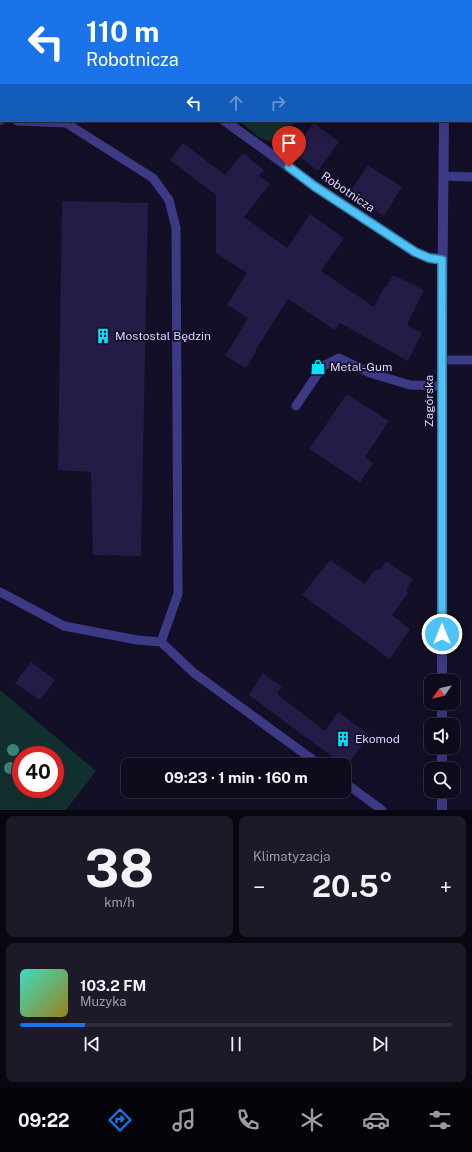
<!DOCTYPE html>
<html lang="pl">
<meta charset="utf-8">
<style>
:root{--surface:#0e0b1c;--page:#1c1929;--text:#f1f3f6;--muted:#9b9ba3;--line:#2e2b3b;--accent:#1a73e8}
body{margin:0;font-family:"Public Sans",sans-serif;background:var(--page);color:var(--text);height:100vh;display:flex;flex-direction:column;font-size:15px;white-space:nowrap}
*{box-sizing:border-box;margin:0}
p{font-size:13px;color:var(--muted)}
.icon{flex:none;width:22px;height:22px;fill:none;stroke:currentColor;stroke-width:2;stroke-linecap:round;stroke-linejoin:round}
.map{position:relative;height:810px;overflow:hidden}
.side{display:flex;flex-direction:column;gap:6px;padding:6px;background:#08060f;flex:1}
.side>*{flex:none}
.guide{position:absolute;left:0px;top:0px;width:472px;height:122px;box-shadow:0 4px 16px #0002,0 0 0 1px var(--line);background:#1a73e8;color:#fff;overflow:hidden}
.needle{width:26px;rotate:236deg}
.buttons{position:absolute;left:424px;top:674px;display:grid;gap:8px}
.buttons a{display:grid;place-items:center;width:36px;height:36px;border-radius:8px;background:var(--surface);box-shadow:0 4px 16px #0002,0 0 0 1px var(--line);font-size:20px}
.speed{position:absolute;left:12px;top:746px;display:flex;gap:8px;font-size:20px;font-weight:700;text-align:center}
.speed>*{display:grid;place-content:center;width:52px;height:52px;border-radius:50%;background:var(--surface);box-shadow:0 4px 16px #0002,0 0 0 1px var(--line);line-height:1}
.speed .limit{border:6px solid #d22;background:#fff;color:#111}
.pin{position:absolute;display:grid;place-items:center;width:34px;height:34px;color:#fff;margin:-41px -17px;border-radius:50% 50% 50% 0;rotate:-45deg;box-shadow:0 0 4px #0007}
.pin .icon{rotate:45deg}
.me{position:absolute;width:44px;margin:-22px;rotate:0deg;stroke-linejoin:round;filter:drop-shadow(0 0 3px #0008)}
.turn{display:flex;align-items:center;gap:14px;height:84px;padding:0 20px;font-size:18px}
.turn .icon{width:52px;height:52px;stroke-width:2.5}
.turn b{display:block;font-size:28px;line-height:34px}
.lanes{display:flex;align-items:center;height:38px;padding:0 20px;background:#0003;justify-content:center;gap:20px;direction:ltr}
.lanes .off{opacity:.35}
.big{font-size:30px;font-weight:700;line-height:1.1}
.side .card{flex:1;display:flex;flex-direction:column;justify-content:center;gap:6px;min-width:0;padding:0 14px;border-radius:8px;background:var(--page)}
.side .dial{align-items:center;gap:0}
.dial b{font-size:52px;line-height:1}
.song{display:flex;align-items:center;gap:12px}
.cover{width:48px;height:48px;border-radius:6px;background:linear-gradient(135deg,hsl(170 70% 55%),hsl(50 70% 35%))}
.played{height:4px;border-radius:2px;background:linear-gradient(90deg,var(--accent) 15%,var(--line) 15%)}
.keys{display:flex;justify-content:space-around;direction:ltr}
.heat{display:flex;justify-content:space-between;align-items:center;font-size:22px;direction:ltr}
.side .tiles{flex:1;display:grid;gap:6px;grid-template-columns:1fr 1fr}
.card:last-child{grid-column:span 2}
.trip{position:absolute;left:121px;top:758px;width:230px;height:40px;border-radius:8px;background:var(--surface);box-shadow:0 4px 16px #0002,0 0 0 1px var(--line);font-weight:700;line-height:40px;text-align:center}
.menu{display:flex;height:64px;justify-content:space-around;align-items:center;background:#06040b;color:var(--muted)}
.menu .icon{width:28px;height:28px}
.menu .active{color:var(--accent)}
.menu b{font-size:18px;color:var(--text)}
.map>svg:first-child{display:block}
</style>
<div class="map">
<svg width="472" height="810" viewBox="0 0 472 810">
<rect width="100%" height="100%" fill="#130f26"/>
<!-- green -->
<path fill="#12302f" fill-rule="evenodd" d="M92 0H343L344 1H93Z
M239 121H295L280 144 260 138Z
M0 690 96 771 66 810H0ZM21 755H55V789H21Z"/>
<!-- building -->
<path fill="#241b47" d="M314 123 339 142 318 171 292 151Z
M183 143 225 175 243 153 264 170 259 176 270 184 244 217 287 248 310 214 344 238 321 271 374 307 384 287H386L393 275 424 290 407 325 422 333 408 361 340 323 335 330 288 299 255 351 256 352 246 368 225 356 248 318 227 305 247 273 216 253V195L170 160Z
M368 165 402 187 384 216 349 193Z
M62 201 148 203 141 556 93 555 91 472 58 470Z
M347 394 389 421 365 457 373 463 360 483 309 449Z
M330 560 365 584 373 571 381 569 386 561 413 579 406 590 408 593 392 615 410 629 390 659 302 595Z
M31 662 55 680 40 700 15 683Z
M263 673 282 687 277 694 325 731 338 712 370 735 346 767 249 695Z"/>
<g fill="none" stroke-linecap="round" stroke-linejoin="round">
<!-- service -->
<path stroke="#3d3a85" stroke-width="9" d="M0 120H1
M17 121 66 123 153 178 169 200 176 228 178 594 161 642
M443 176 472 177
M442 360H472
M296 406 323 366 339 358 370 373 410 385 442 386
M0 592 64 626 137 640 161 642 194 673 320 765
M344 782 382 810"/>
<!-- minor -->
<path stroke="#3d3a85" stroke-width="10" d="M82 0 83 1
M225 121 315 186 415 252 429 258 442 259"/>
<!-- tertiary -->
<path stroke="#3d3a85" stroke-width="10" d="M446 1V0
M442 681V321L444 121
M442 703V725
M442 747V769
M442 791V810"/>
</g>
<!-- trees -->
<g fill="#3d827b">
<circle cx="13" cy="750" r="6"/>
<circle cx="10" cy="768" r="6"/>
</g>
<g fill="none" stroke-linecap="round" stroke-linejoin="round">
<!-- route casing -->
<g stroke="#337fa1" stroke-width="10">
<path id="route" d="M289 167 314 186 415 252 429 258 442 260V634"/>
</g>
<!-- route -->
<use href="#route" stroke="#4fc3f7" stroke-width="7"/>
</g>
<!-- icons -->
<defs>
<g id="building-bare" transform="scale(1.2)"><path d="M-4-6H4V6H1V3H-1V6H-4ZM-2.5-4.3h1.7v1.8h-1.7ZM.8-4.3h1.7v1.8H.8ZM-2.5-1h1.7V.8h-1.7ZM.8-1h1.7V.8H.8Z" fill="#00e5ff" stroke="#130f26" stroke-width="2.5" paint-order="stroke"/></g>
<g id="shop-bare" transform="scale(1.2)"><path d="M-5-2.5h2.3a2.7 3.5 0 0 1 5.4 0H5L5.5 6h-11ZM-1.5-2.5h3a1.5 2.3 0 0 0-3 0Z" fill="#00e5ff" stroke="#130f26" stroke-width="2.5" paint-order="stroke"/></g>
</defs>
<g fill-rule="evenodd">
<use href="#building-bare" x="103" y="336"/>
<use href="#shop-bare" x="318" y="367"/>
<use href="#building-bare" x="343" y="739"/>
</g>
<g text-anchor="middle" stroke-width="3.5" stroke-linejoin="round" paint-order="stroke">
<!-- street labels -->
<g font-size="12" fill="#d9d4ff" stroke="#130f26">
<text transform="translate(348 192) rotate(34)" y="4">Robotnicza</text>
<text transform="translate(429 401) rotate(-90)" y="4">Zagórska</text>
</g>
<!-- poi labels -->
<g font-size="12" fill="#d9d4ff" stroke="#130f26" text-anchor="start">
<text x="115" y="340">Mostostal Będzin</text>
<text x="330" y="371">Metal-Gum</text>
<text x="355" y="743">Ekomod</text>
</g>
</g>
</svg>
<div class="buttons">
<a><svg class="needle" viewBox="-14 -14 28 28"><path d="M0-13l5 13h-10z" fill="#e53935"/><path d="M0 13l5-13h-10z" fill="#9b9ba3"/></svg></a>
<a><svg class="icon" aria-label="sound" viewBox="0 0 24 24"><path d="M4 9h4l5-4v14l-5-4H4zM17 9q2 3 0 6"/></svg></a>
<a><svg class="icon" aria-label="search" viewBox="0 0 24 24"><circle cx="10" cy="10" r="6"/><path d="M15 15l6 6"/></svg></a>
</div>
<div class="speed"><div class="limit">40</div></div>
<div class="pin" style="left:289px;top:167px;background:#d93025"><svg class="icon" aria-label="arrive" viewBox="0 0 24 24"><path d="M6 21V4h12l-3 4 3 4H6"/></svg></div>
<svg class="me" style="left:442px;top:634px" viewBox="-20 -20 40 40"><circle r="17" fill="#4fc3f7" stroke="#fff" stroke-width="3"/><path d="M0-11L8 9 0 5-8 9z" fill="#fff"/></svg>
<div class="trip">09:23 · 1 min · 160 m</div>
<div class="guide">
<div class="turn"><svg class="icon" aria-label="left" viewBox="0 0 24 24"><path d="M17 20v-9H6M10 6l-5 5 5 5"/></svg><div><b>110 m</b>Robotnicza</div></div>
<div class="lanes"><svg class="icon" aria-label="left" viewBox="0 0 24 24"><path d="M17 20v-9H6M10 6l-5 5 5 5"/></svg><svg class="icon off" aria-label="ahead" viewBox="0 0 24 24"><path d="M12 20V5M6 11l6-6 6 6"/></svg><svg class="icon off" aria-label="right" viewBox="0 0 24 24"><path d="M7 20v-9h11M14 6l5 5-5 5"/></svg></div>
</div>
</div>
<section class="side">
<div class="tiles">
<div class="card dial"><b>38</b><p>km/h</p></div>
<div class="card"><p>Klimatyzacja</p>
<div class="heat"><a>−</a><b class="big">20.5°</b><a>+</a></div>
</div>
<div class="card">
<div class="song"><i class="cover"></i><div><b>103.2 FM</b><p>Muzyka</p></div></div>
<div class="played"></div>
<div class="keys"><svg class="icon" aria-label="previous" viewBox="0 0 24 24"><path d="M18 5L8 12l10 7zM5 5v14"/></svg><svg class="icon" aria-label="pause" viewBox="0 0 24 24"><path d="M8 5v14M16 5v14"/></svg><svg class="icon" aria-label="next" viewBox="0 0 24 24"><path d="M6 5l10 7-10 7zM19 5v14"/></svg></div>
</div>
</div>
</section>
<nav class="menu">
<b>09:22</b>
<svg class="icon active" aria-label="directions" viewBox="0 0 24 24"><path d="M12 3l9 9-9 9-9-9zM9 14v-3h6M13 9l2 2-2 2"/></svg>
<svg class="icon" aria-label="music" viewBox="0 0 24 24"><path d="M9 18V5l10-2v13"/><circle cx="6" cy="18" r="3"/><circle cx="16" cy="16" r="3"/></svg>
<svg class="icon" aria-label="phone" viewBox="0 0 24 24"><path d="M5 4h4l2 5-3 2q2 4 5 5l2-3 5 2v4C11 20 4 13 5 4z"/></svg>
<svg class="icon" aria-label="climate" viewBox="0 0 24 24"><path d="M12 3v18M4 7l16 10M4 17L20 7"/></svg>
<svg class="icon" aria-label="car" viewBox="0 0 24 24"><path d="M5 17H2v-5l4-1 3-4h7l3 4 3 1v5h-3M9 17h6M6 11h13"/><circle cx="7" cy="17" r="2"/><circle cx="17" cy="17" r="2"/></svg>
<svg class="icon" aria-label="filters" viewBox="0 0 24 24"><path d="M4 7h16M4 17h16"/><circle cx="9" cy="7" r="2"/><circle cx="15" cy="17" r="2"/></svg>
</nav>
